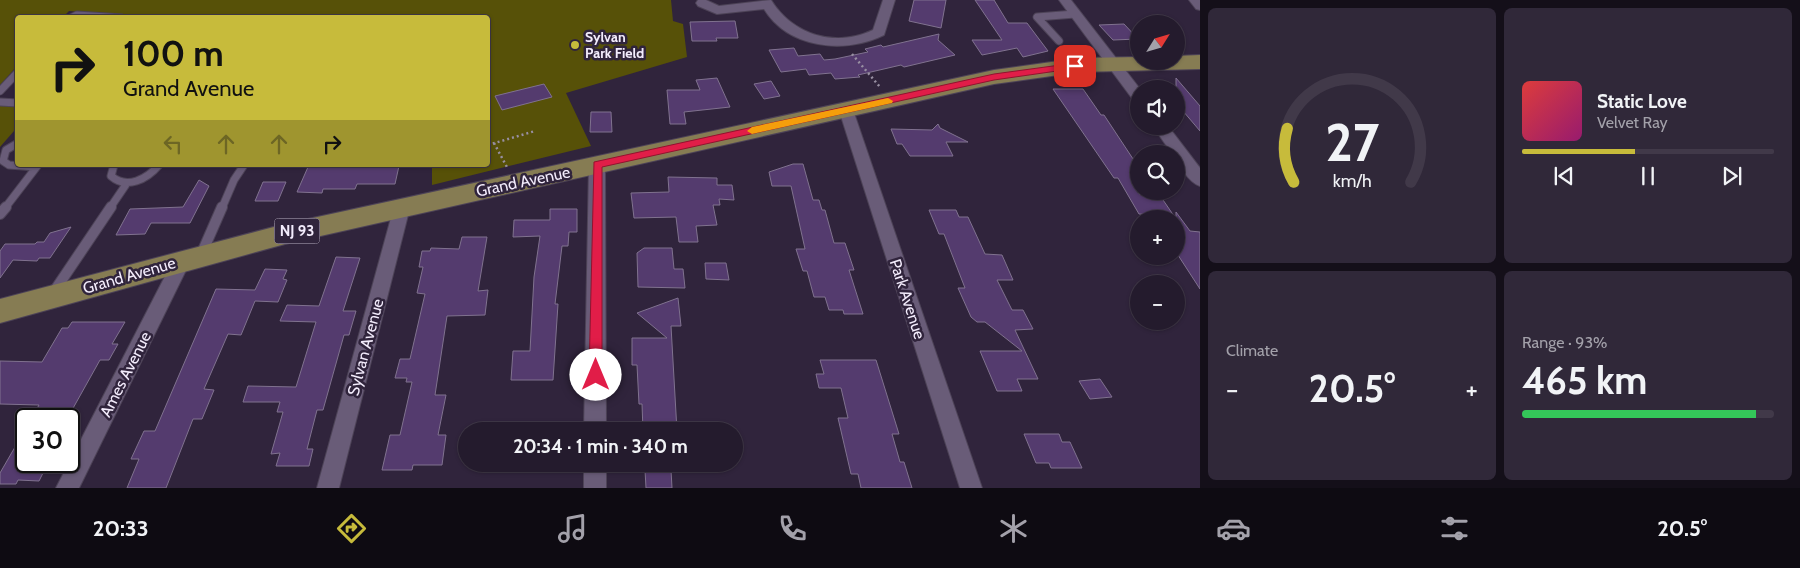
<!DOCTYPE html>
<meta charset="utf-8">
<style>
:root{--surface:#241b2d;--page:#302839;--text:#f1f3f6;--muted:#a3a1aa;--line:#413949;--accent:#c7bb3b}
body{margin:0;font-family:Cabin,sans-serif;background:var(--page);color:var(--text);height:100vh;display:flex;flex-direction:column;font-size:19px;white-space:nowrap}
*{box-sizing:border-box;margin:0}
p{font-size:16px;color:var(--muted)}
.icon{flex:none;width:28px;height:28px;fill:none;stroke:currentColor;stroke-width:2;stroke-linecap:round;stroke-linejoin:round}
.map{position:relative;flex:1;overflow:hidden}
.details{display:flex;flex-direction:column;gap:8px;padding:8px;background:#140f19;width:600px}
.details>*{flex:none}
.top-card{position:absolute;left:15px;top:15px;width:475px;height:152px;border-radius:5px;box-shadow:0 1px 4px #0004,0 0 0 1px var(--line);background:#c7bb3b;color:#111;overflow:hidden}
.needle{width:32px;rotate:53deg}
.buttons{position:absolute;left:1130px;top:15px;display:grid;gap:10px}
.buttons a{display:grid;place-items:center;width:55px;height:55px;border-radius:50%;background:var(--surface);box-shadow:0 1px 4px #0004,0 0 0 1px var(--line);font-size:25px}
.speed{position:absolute;left:15px;top:408px;display:flex;gap:10px;font-size:25px;font-weight:700;text-align:center}
.speed>*{display:grid;place-content:center;width:65px;height:65px;border-radius:50%;background:var(--surface);box-shadow:0 1px 4px #0004,0 0 0 1px var(--line);line-height:1}
.speed .limit{border:2px solid #111;border-radius:8px;background:#fff;color:#111}
.pin{position:absolute;display:grid;place-items:center;width:42px;height:42px;color:#fff;margin:-21px;border-radius:10px;box-shadow:0 2px 8px #0006}
.me{position:absolute;width:55px;margin:-28px;rotate:0deg;stroke-linejoin:round;filter:drop-shadow(0 0 4px #0008)}
.turn{display:flex;align-items:center;gap:18px;height:105px;padding:0 25px;font-size:22px}
.turn .icon{width:65px;height:65px;stroke-width:2.5}
.turn b{display:block;font-size:35px;line-height:42px}
.lanes{display:flex;align-items:center;height:48px;padding:0 25px;background:#0003;justify-content:center;gap:25px;direction:ltr}
.lanes .off{opacity:.35}
.big{font-size:38px;font-weight:700;line-height:1.1}
.details .card{flex:1;display:flex;flex-direction:column;justify-content:center;gap:8px;min-width:0;padding:0 18px;border-radius:8px;background:var(--page)}
.details .dial{align-items:center;gap:0}
.dial svg{height:130px;overflow:visible;fill:none;stroke:var(--line);stroke-width:7;stroke-linecap:round;text-anchor:middle}
.dial text{fill:var(--text);stroke:none}
.song{display:flex;align-items:center;gap:15px}
.cover{width:60px;height:60px;border-radius:8px;background:linear-gradient(135deg,hsl(0 70% 55%),hsl(320 70% 35%))}
.played{height:5px;border-radius:2px;background:linear-gradient(90deg,var(--accent) 45%,var(--line) 45%)}
.keys{display:flex;justify-content:space-around;direction:ltr}
.heat{display:flex;justify-content:space-between;align-items:center;font-size:28px;direction:ltr}
.charge{height:8px;border-radius:4px;background:linear-gradient(90deg,#34c759 93%,var(--line) 0)}
.details .tiles{flex:1;display:grid;gap:8px;grid-template-columns:repeat(2,1fr)}
.trip{position:absolute;left:458px;top:422px;width:285px;height:50px;border-radius:25px;background:var(--surface);box-shadow:0 1px 4px #0004,0 0 0 1px var(--line);font-weight:700;line-height:50px;text-align:center}
.dock{display:flex;height:80px;justify-content:space-around;align-items:center;background:#0e0b12;color:var(--muted)}
.dock .icon{width:35px;height:35px}
.dock .current{color:var(--accent)}
.dock b{font-size:22px;color:var(--text)}
main{display:flex;flex:1;min-height:0}
.map>svg:first-child{display:block}
</style>
<main>
<div class="map">
<svg width="1200" height="488" viewBox="0 0 1200 488">
<rect width="100%" height="100%" fill="#30243c"/>
<!-- green -->
<path fill="#575108" d="M0 0H671L673 21 683 24 687 57 566 93 591 146 432 185V165H488V18H147L69 11 63 17 18 18 17 66 0 85Z
M0 106H17V131H14L0 147Z"/>
<!-- building -->
<path fill="#543b6e" stroke="#80728f" d="M914 0H946L941 28 909 21Z
M975 0H994L1008 23H1027L1048 51 1023 57 1017 48 982 55 972 40H1002Z
M735 21 738 38H716L717 41H692L690 22Z
M1124 24 1138 39 1113 40 1099 25Z
M939 34 938 40 955 55 904 67 901 65 858 75 860 77 835 79 831 73 809 75 806 69 781 72 769 50 794 48 798 56 820 54 824 60 835 59 868 52 865 49 881 45 883 47Z
M717 78 730 107 684 112 686 124H670L667 90H700L696 80Z
M1176 78 1200 106V131L1183 111H1176Z
M771 81 780 96 764 99 754 84Z
M544 84 552 97 502 110 495 96Z
M1053 89H1083L1101 115H1104L1139 168V194L1161 197 1174 216 1139 214 1118 178H1114Z
M591 112H611L612 132H590Z
M938 124 940 128 968 142H946L953 156H910L902 144H897L891 129 932 130Z
M793 164H803L813 200H819L822 210H825L834 243H845L854 270H849L863 314H844L843 310H829L825 297H814L807 271H803L796 249H805L791 186H772L769 172Z
M340 165H392L399 166 395 184H357L355 189H323L322 193 297 192 308 167H339Z
M668 177 717 178V185H732L734 200 719 199 720 205H713L717 225 696 226 698 242H679L676 217 634 218 631 193 669 192Z
M199 180 209 186 190 223H151L145 234 116 235 130 209 183 207Z
M263 182H286L278 201H255Z
M550 209H577V232H569L568 246H562L555 304H558L553 380H511L513 351H530L534 277 540 236 513 237 514 220H550Z
M929 210H956L959 217H968L985 254 1002 255 1013 280H997L1012 310H1023L1033 329 1015 330 1038 379H1017L1022 391H997L980 351H1022L985 322H977L971 317 958 288H965L944 234H939Z
M1176 212 1190 231 1200 232V289L1176 252Z
M71 227 50 258H39L37 261 13 260 0 278V251L5 244H35L37 242H44L50 233Z
M462 237H487L478 291 488 290 485 315 447 316 435 395H446L438 435H446L442 465H413L412 470H382L390 435H400L412 382H406L407 378H395L400 359H410L425 294 417 293 423 267H419L422 251H430L431 248 459 249Z
M644 248H672L674 269H683L685 288 638 287 637 253Z
M336 257 360 258 343 311H356L349 335H344L323 410H317L307 449H313L309 466H276L280 453 271 454 283 412H277L280 402H243L248 386 296 387 316 322 280 321 287 305 319 306Z
M705 263H726L729 280 706 279Z
M265 269 287 270 283 279 287 280 278 302 255 301 241 335 228 334 204 389 214 390 202 419H193L166 488H127L139 459H131L144 431H155L216 289 255 290Z
M678 298 681 326H671L677 431H643L642 404H639L637 365H632V338H667L637 313Z
M72 322H125L112 344H118L109 360H100L67 419H31L39 405 0 404V361L42 362 62 328H68Z
M820 360H876L899 434H892L900 462H904L912 488H861L858 474H851L838 418H848L841 388H819L816 374H824Z
M1100 379 1112 397 1090 399 1079 381Z
M26 428V461H49L39 481 18 480 16 484H0V473Z
M1024 434H1059L1062 442H1070L1082 468H1051L1049 463H1036Z
M645 470H671L672 488H646Z"/>
<g fill="none" stroke-linecap="round" stroke-linejoin="round">
<!-- lane-far1 casing -->
<g stroke="#4d4357" stroke-width="9">
<path id="lane-far1" d="M71 18 77 15 122 18
M1059 41 1037 17 1075 14
M0 91 18 72
M0 102 18 103
M18 143 6 150 3 161 9 165 36 167
M114 165 111 176C127 190 147 179 159 165
M5 208 38 165
M110 208 127 183
M222 208 234 180 244 165"/>
</g>
<!-- lane casing -->
<g stroke="#4d4357" stroke-width="12">
<path id="lane" d="M0 214 6 207
M201 255 222 207
M53 293 111 207"/>
</g>
<!-- street casing -->
<g stroke="#4d4357" stroke-width="2">
<path id="street" d="M698 0H706L719 6 771 0C793 35 835 48 873 30L883 0H895L884 35C844 55 788 48 764 9L717 14 698 6 696 3Z
M1059 0H1071L1140 89 1139 103 1134 101Z
M1189 0H1200V10L1196 9Z
M846 105 853 110 982 488H960L839 110Z
M1153 126H1168L1200 168V186C1190 183 1176 164 1176 154H1172Z
M597 159 603 161 605 165 606 431H584L589 165 591 161Z
M402 201 408 203 410 207 339 488H317L394 207 396 203Z
M182 253 188 255 191 260 79 488H56L176 255Z
M584 464H606V488H584Z"/>
</g>
<!-- primary casing -->
<g stroke="#4d4357" stroke-width="2">
<path id="primary" d="M1200 55V69L1080 72 994 84 285 244 0 323V299L285 224 994 70 1080 58 1139 57V61H1176V56Z"/>
</g>
<!-- path -->
<path stroke="#988fa2" stroke-width="2.5" stroke-dasharray="2 3" stroke-linecap="butt" d="M852 54 880 87
M494 143 508 169
M488 145 535 131"/>
<!-- lane-far1 -->
<use href="#lane-far1" stroke="#695c78" stroke-width="7"/>
<!-- lane -->
<use href="#lane" stroke="#695c78" stroke-width="10"/>
<!-- street -->
<use href="#street" fill="#695c78" fill-rule="evenodd"/>
<!-- primary -->
<use href="#primary" fill="#867c53" fill-rule="evenodd"/>
</g>
<!-- route -->
<path fill="#e11d48" stroke="#92132f" d="M1075 63 1079 66 1078 68 994 80 602 167V375L600 379H591L589 375 594 162 994 74Z"/>
<!-- slow -->
<path fill="#f59e0b" d="M888 98 893 101 892 103 752 134 747 131 752 127Z"/>
<!-- markers -->
<circle fill="#c7bb3b" stroke="#30243c" stroke-width="2" cx="575" cy="45" r="5"/>
<g text-anchor="middle" stroke-width="5" stroke-linejoin="round" paint-order="stroke">
<!-- far-poi labels -->
<g font-size="14" font-weight="bold" fill="#f3ecfc" stroke="#30243c" text-anchor="start">
<text x="585" y="42">Sylvan<tspan x="585" dy="16">Park Field</tspan></text>
</g>
<!-- shield labels -->
<rect fill="#30243c" stroke="#b8b0c2" stroke-width="1" x="274.5" y="218.5" width="45" height="25" rx="4"/>
<g font-size="15" font-weight="bold" fill="#f3ecfc">
<text x="297" y="236">NJ 93</text>
</g>
<!-- street labels -->
<g font-size="16" fill="#f3ecfc" stroke="#30243c">
<text transform="translate(523 181) rotate(-12)" y="6">Grand Avenue</text>
<text transform="translate(129 275) rotate(-16)" y="6">Grand Avenue</text>
<text transform="translate(908 299) rotate(72)" y="6">Park Avenue</text>
<text transform="translate(365 347) rotate(-75)" y="6">Sylvan Avenue</text>
<text transform="translate(125 374) rotate(-63)" y="6">Ames Avenue</text>
</g>
</g>
</svg>
<div class="buttons">
<a><svg class="needle" viewBox="-14 -14 28 28"><path d="M0-13l5 13h-10z" fill="#e53935"/><path d="M0 13l5-13h-10z" fill="#a3a1aa"/></svg></a>
<a><svg class="icon" aria-label="sound" viewBox="0 0 24 24"><path d="M4 9h4l5-4v14l-5-4H4zM17 9q2 3 0 6"/></svg></a>
<a><svg class="icon" aria-label="search" viewBox="0 0 24 24"><circle cx="10" cy="10" r="6"/><path d="M15 15l6 6"/></svg></a>
<a>+</a>
<a>−</a>
</div>
<div class="speed"><div class="limit">30</div></div>
<div class="pin" style="left:1075px;top:66px;background:#d93025"><svg class="icon" aria-label="arrive" viewBox="0 0 24 24"><path d="M6 21V4h12l-3 4 3 4H6"/></svg></div>
<svg class="me" style="left:596px;top:375px" viewBox="-20 -20 40 40"><circle r="19" fill="#fff"/><path d="M0-13L10 11 0 6-10 11z" fill="#e11d48"/></svg>
<div class="trip">20:34 · 1 min · 340 m</div>
<div class="top-card">
<div class="turn"><svg class="icon" aria-label="right" viewBox="0 0 24 24"><path d="M7 20v-9h11M14 6l5 5-5 5"/></svg><div><b>100 m</b>Grand Avenue</div></div>
<div class="lanes"><svg class="icon off" aria-label="left" viewBox="0 0 24 24"><path d="M17 20v-9H6M10 6l-5 5 5 5"/></svg><svg class="icon off" aria-label="ahead" viewBox="0 0 24 24"><path d="M12 20V5M6 11l6-6 6 6"/></svg><svg class="icon off" aria-label="ahead" viewBox="0 0 24 24"><path d="M12 20V5M6 11l6-6 6 6"/></svg><svg class="icon" aria-label="right" viewBox="0 0 24 24"><path d="M7 20v-9h11M14 6l5 5-5 5"/></svg></div>
</div>
</div>
<section class="details">
<div class="tiles">
<div class="card dial"><svg viewBox="0 0 100 80">
<path d="M14 69A42 42 0 1 1 86 69"/>
<path d="M14 69A42 42 0 0 1 10 36" stroke="#c7bb3b"/>
<text x="50" y="56" font-size="32" font-weight="700">27</text>
<text x="50" y="72" font-size="11">km/h</text>
</svg></div>
<div class="card">
<div class="song"><i class="cover"></i><div><b>Static Love</b><p>Velvet Ray</p></div></div>
<div class="played"></div>
<div class="keys"><svg class="icon" aria-label="previous" viewBox="0 0 24 24"><path d="M18 5L8 12l10 7zM5 5v14"/></svg><svg class="icon" aria-label="pause" viewBox="0 0 24 24"><path d="M8 5v14M16 5v14"/></svg><svg class="icon" aria-label="next" viewBox="0 0 24 24"><path d="M6 5l10 7-10 7zM19 5v14"/></svg></div>
</div>
<div class="card"><p>Climate</p>
<div class="heat"><a>−</a><b class="big">20.5°</b><a>+</a></div>
</div>
<div class="card"><p>Range · 93%</p><b class="big">465 km</b><div class="charge"></div></div>
</div>
</section>
</main>
<nav class="dock">
<b>20:33</b>
<svg class="icon current" aria-label="directions" viewBox="0 0 24 24"><path d="M12 3l9 9-9 9-9-9zM9 14v-3h6M13 9l2 2-2 2"/></svg>
<svg class="icon" aria-label="music" viewBox="0 0 24 24"><path d="M9 18V5l10-2v13"/><circle cx="6" cy="18" r="3"/><circle cx="16" cy="16" r="3"/></svg>
<svg class="icon" aria-label="phone" viewBox="0 0 24 24"><path d="M5 4h4l2 5-3 2q2 4 5 5l2-3 5 2v4C11 20 4 13 5 4z"/></svg>
<svg class="icon" aria-label="climate" viewBox="0 0 24 24"><path d="M12 3v18M4 7l16 10M4 17L20 7"/></svg>
<svg class="icon" aria-label="car" viewBox="0 0 24 24"><path d="M5 17H2v-5l4-1 3-4h7l3 4 3 1v5h-3M9 17h6M6 11h13"/><circle cx="7" cy="17" r="2"/><circle cx="17" cy="17" r="2"/></svg>
<svg class="icon" aria-label="filters" viewBox="0 0 24 24"><path d="M4 7h16M4 17h16"/><circle cx="9" cy="7" r="2"/><circle cx="15" cy="17" r="2"/></svg>
<b>20.5°</b>
</nav>
